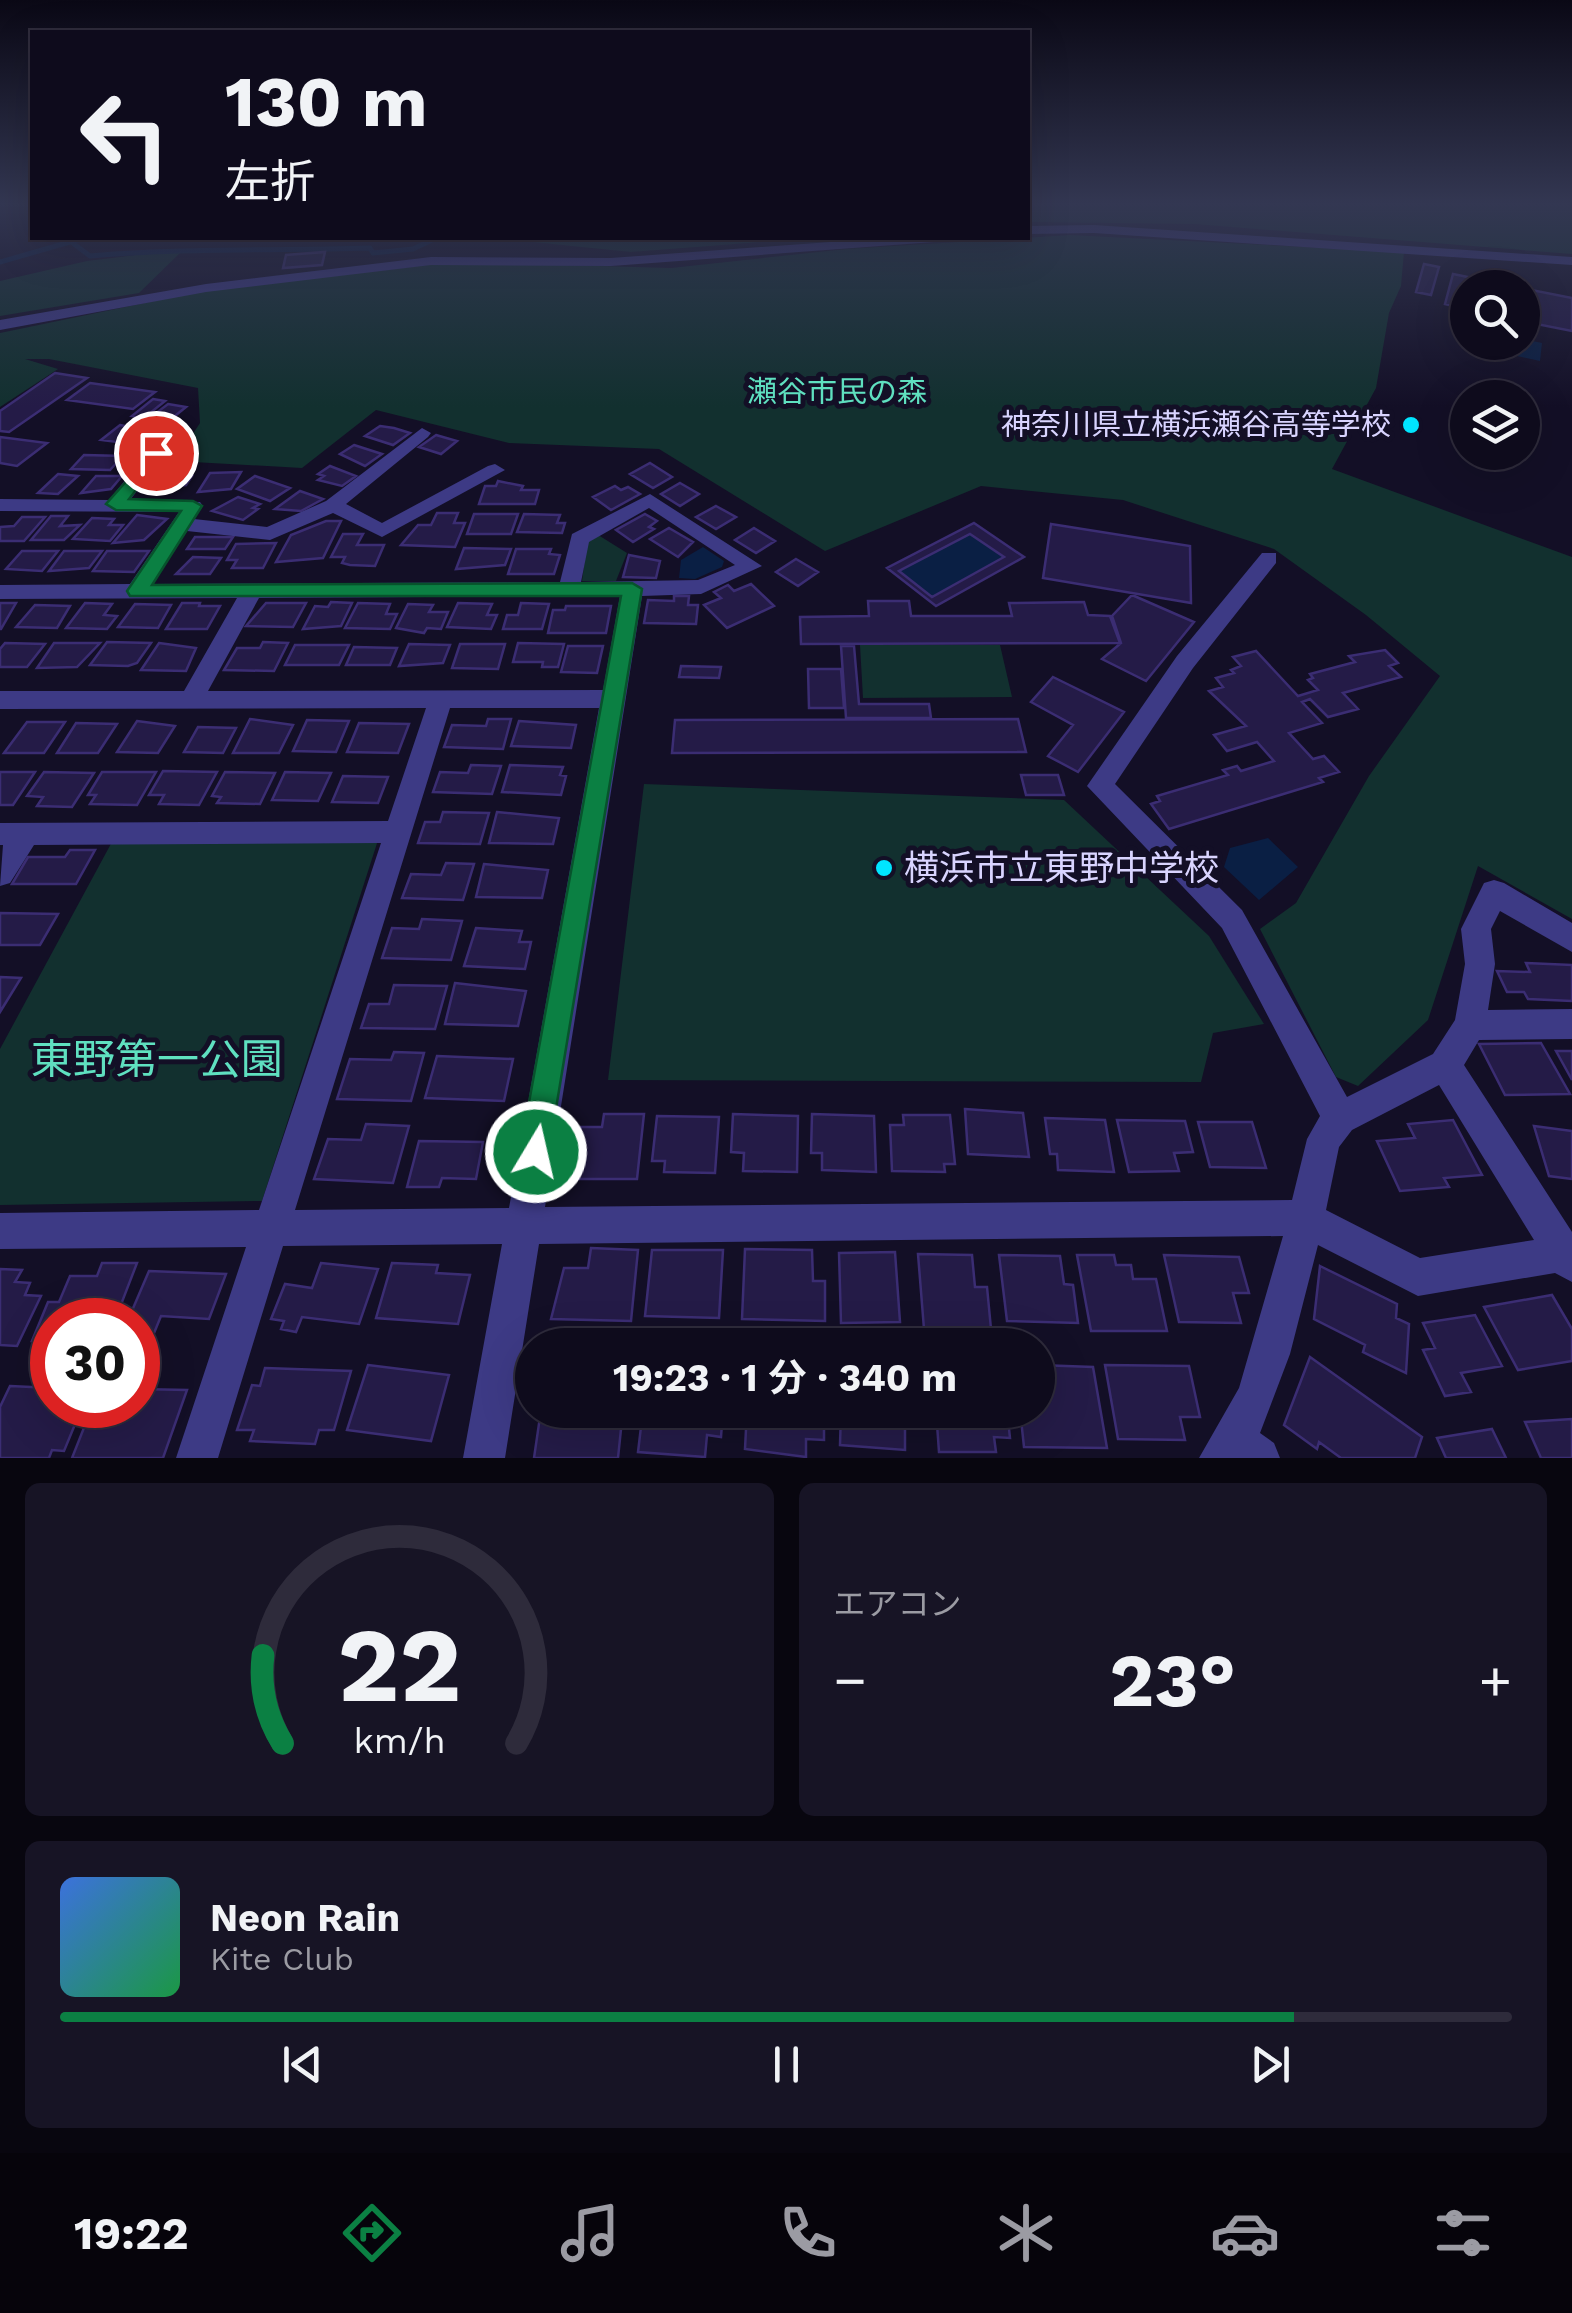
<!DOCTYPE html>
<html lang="ja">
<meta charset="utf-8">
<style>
:root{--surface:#0e0b1c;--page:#171425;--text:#f1f3f6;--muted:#9b9ba3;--line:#2e2b3b;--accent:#0b8043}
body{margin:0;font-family:"Work Sans","Noto Sans JP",sans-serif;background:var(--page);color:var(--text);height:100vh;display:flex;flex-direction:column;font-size:38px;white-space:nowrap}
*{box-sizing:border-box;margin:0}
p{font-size:32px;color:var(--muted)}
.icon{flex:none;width:55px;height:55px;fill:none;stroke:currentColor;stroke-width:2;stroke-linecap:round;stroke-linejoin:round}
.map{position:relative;height:1458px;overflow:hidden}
.panel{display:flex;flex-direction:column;gap:25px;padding:25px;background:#08060f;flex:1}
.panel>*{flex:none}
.banner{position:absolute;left:30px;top:30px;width:1000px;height:210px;border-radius:0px;box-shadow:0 10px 40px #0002,0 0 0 2px var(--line);background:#0e0b1c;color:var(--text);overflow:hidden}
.controls{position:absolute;left:1450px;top:270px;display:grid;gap:20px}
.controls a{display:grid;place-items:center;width:90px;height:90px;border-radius:50%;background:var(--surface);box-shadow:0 10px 40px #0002,0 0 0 2px var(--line);font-size:50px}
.speed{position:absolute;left:30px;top:1298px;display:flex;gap:20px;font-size:50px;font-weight:700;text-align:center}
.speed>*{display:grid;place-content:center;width:130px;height:130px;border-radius:50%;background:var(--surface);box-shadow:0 10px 40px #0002,0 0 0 2px var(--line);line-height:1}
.speed .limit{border:15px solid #d22;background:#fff;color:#111}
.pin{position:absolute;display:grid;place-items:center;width:85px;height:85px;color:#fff;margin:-42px;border:5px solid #fff;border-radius:50%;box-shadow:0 2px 10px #0007}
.me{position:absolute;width:110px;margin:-55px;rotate:9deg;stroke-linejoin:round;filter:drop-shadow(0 0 8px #0008)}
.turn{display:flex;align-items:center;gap:35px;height:210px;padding:0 30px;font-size:45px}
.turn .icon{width:130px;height:130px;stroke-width:2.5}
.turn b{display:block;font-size:70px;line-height:85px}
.big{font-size:75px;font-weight:700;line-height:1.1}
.panel .tile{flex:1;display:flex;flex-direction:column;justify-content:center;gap:15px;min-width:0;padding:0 35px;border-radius:15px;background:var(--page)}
.panel .dial{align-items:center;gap:0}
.dial svg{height:260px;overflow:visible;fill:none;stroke:var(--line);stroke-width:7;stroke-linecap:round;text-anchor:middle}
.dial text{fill:var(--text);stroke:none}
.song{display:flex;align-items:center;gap:30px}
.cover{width:120px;height:120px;border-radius:15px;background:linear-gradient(135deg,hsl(220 70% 55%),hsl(140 70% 35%))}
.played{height:10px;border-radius:5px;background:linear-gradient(90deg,var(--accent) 85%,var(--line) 85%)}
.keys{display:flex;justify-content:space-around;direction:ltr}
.heat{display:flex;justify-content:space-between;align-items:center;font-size:55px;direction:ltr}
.panel .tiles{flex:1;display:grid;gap:25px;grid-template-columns:1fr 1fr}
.tile:last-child{grid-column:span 2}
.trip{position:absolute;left:515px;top:1328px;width:540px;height:100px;border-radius:50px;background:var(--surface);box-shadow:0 10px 40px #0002,0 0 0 2px var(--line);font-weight:700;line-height:100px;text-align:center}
.dock{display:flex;height:160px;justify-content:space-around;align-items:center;background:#06040b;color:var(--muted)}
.dock .icon{width:70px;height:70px}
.dock .on{color:var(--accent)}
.dock b{font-size:45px;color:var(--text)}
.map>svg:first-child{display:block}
</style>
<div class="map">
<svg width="1572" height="1458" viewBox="0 0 1572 1458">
<rect width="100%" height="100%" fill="#130f26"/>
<!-- green -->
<path fill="#12302f" d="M1028 203H1572V254L1195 224 1028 222Z
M1070 235 1404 252 1401 286 1389 313 1376 388 1332 469 1572 557V919L1478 866 1428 1020 1358 1086 1336 1077 1260 929 1296 903 1369 776 1440 676 1366 615 1274 549 1123 500 981 486 825 551 659 449 509 443 376 410 302 468 175 461 200 423 198 388 49 359H25L58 369 0 407V333L198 292 452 262 671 268 846 249Z
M494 238H811L631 252Z
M169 251 180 253 139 293 0 316V281L87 261Z
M595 533 627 553 616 581H582L588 536Z
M860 645H1000L1012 697 863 698Z
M644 784 1064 800 1209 936 1264 1024 1213 1033 1201 1082 608 1080Z
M379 837 262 1201 0 1205V1049L113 840Z"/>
<!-- water -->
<path fill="#0a1f44" d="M1461 326 1467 327 1468 342 1523 339 1542 343 1540 361 1457 343Z
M970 534 1004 557 932 597 899 571Z
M703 547 724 561 722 567 695 579 679 578 681 560Z
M1268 838 1298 867 1259 900 1224 867 1230 848Z"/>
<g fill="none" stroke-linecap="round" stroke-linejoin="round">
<!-- stream -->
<path stroke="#0a1f44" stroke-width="5" d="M74 244 90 256C183 248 276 251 370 248L373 253 413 249 436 238
M0 262 84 238"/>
</g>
<!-- building -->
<path fill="#241b47" stroke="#3b2d73" stroke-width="2.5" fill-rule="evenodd" d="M325 252 322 265 283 268 286 255Z
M1424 264 1439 267 1431 295 1416 292Z
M1453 274 1522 288H1468V309L1445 304Z
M1522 288 1572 298V331L1522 321Z
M55 373 87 378 9 432 0 431V411Z
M90 383 155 392 133 409 67 400Z
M153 399 165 401 144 418 132 416Z
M168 404 186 407 171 419 155 414Z
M120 425 135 428 117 442 101 440Z
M380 426 394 428 410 433 393 445 365 436Z
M137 432 156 435 141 447 122 444Z
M436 435 457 441 441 454 419 447Z
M0 437 47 443 17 466 0 463Z
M354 445 382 454 365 466 340 454Z
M84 455 123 456 110 470 71 469Z
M650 463 672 477 653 488 630 474Z
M330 466 356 476 342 486 318 480 324 476 318 474Z
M241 472 231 489 198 492 210 473Z
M58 474 78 476 58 494 38 493Z
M96 476H122L111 489 81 493Z
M192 476 186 485 140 491 150 477Z
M255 476 290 488 270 501 237 489Z
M498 481 523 486 521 490H539L535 504H479L485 486H496Z
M680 483 699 494 680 506 661 494Z
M615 486 621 490 628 487 640 494 611 510 593 497Z
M300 491 323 499 301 511 275 509Z
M238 497 260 504 253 508 258 509 243 520 212 511Z
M716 506 736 517 716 529 696 517Z
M437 513H458L454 523H465L455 547 401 545 418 525H431Z
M474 514H518L511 534H467Z
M524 514 560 515 557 523H565L562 533 517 532Z
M645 514 657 521 649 527 654 529 633 542 616 530Z
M137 515 167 519 144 540 113 543Z
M51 516H68L60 526 80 525 64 540H31Z
M22 517H45L24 541H0V527L14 526Z
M92 518 114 519 109 525H123L110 541 73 539Z
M326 521H341L323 558 276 562 291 535Z
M974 523 1024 557 936 606 887 568ZM970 534 1004 557 932 597 899 571Z
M1051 524 1190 546 1191 603 1043 578Z
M669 528 693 542 678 557 650 539Z
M754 528 775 541 756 553 735 540Z
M343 534H363L357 545H384L375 566 350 565 342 563 345 557H331Z
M195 537H233L225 549H187Z
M276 543 263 568H232L237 560H227L236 544Z
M464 548 511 549 505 565 456 569Z
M516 549H551L549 554 560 555 554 574H508Z
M22 551H58L42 571 6 569Z
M64 551H102L89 568 49 571Z
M107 551H149L134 572 93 571Z
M629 555 660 561 656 578 623 577Z
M193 557 221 558 210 574H176Z
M796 559 818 572 798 586 776 572Z
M751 584 774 606 727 628 704 605 721 598 714 592 728 585 734 591Z
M1132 595 1194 622 1146 681 1102 659 1121 643 1112 616Z
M674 596H689L688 605H698L696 624 644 623 648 600 674 601Z
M868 601H909L911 616H1012L1009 603 1084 602 1088 615 1110 616 1120 643 801 644 800 617 869 616Z
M331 602 352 603 341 626 303 629 315 606 328 607Z
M0 603H16L1 629H0Z
M85 603 112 604 104 615 117 616 107 629 66 628Z
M182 603H200L199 606H220L207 629H166Z
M266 603H306L293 627 246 626Z
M358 603 390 604 386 614H397L390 629 345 628Z
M458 603 492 604 487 615H497L491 629 447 627Z
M521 603 549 604 542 629H503L507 615H518Z
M135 604 171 605 158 628 118 627Z
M408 604 433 605 429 612H448L441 629 427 628 424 633 396 628Z
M35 605 70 606 57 628 16 627Z
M566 606H611L606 633H548L553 610H565Z
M107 642 151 643 137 663 128 666 90 665Z
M263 642 288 643 274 671 224 670 237 648H260Z
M5 643 45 644 27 667H0V649Z
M54 643H100L77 667 37 668Z
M159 643 196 648 186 671 141 670Z
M518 643 564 644 558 667H542L543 662H513Z
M409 644 450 645 443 663 399 666Z
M460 644H505L498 669 452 668Z
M295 645H349L339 665H285Z
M568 646H603L597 673 561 672Z
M841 646H854L859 704H929L931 718H846Z
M354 647 397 648 390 665H346Z
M1385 650 1398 663 1389 666 1401 677 1343 693 1358 709 1328 717 1310 699 1302 702 1322 723 1289 733 1313 759 1324 756 1339 772 1319 778 1323 782 1169 829 1151 804 1160 801 1157 796 1228 775 1223 770 1237 766 1241 771 1274 761 1257 742 1227 751 1214 735 1246 726 1209 691 1223 687 1216 678 1234 673 1231 670 1241 666 1233 657 1256 651 1298 696 1318 690 1308 680 1313 678 1310 674 1355 662 1349 656Z
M681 666 721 667 719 678 679 677Z
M808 669H841L844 708H809Z
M1053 677 1124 712 1078 772 1048 756 1073 725 1031 702Z
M250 719 293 725 279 753H233Z
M488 719H511L503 749 444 747 452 725 486 726Z
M1018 719 1026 752 672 753 675 720Z
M307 720 349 721 336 752 293 751Z
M137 721 175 726 158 753 117 752Z
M519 721 576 725 571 748 511 746Z
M27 722H65L44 753H4Z
M76 723 117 724 98 753H57Z
M359 723 409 724 398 753 347 752Z
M198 727 236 728 223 753 184 752Z
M471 765 501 766 492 794 433 792 440 772 468 773Z
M510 765 563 767 560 775 566 776 561 795 502 792Z
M163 771 217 772 199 805 159 804 164 795H149Z
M0 772H35L13 805H0Z
M44 772 94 773 72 807 37 806 43 797 27 796Z
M102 772H156L137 805 90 804 96 795H88Z
M225 772 275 773 260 804 217 803 221 797 212 796Z
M285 772 331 773 318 801 272 800Z
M1021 775H1058L1064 795H1026Z
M343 776 388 777 378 803 332 802Z
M443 812 489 813 480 844 418 843 425 822H440Z
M497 812 559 818 553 844 489 843Z
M70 850H95L76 884H12L28 857H65Z
M446 863 474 864 463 900 402 898 411 874 441 875Z
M484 864 548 870 542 898 476 897Z
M0 913 58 914 40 945H0Z
M422 919 462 921 451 960 382 958 392 928 419 929Z
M476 928 522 931 519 942H531L525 969 464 966Z
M1526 963 1572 965V1001L1528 999 1524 992H1507L1497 971 1530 972Z
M0 977 21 978 0 1012Z
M455 983 526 991 518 1026 445 1024Z
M394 985 447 986 435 1029 361 1028 369 1004H389Z
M1541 1043 1570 1094 1505 1095 1479 1044Z
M1556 1051H1572V1080Z
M394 1052 424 1053 411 1101 337 1099 350 1059 391 1060Z
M437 1056 513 1059 504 1101 425 1098Z
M965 1109 1023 1113 1029 1157 968 1154Z
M604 1114H644L637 1179H573L581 1127H602Z
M733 1114 798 1116 797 1172 743 1171 744 1153 731 1152Z
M812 1114 874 1116 876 1172 822 1170V1153H811Z
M903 1115H950L955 1164H944L945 1172 892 1171 890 1125H904Z
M657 1116 719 1117 715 1173 664 1172 665 1161H652Z
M1045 1118 1105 1120 1114 1172 1058 1170 1057 1154H1050Z
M1117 1120 1185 1121 1193 1152 1174 1153 1179 1171 1129 1172Z
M1453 1120 1482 1175 1444 1178 1449 1187 1400 1191 1377 1141 1415 1138 1408 1124Z
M1198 1122H1252L1266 1168 1210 1167Z
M366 1124 409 1126 393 1183 314 1179 328 1139 361 1140Z
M1534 1126 1572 1131V1179L1549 1176Z
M419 1141 483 1142 476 1179 442 1178 439 1187H407Z
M591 1248 638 1250 631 1321 551 1319 564 1268H588Z
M745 1249 812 1250 813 1281H825V1321L742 1319Z
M652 1250H723L719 1318 645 1316Z
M895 1252 900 1322 841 1323 839 1253Z
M918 1254 972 1255 975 1287H987L991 1329H924Z
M999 1255 1060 1256 1064 1284 1073 1285 1078 1323 1007 1321Z
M1077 1255H1114L1116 1265H1131L1133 1279H1156L1167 1331H1091Z
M1164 1255 1239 1257 1249 1293H1233L1241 1323 1179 1322Z
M102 1263H137L115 1320H52V1340L32 1341 48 1302H59L70 1276H97Z
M321 1263 378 1269 359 1324 302 1317 296 1332 281 1329 284 1321 271 1319 285 1284 312 1288Z
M392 1263 438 1265 436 1273 470 1275 458 1324 376 1318Z
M1320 1266 1397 1304 1396 1318 1409 1324 1406 1373 1363 1352 1365 1345 1314 1319Z
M0 1269 22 1270 15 1282 30 1283 25 1295 41 1296 17 1346 0 1345Z
M149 1271 226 1274 209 1319 161 1316 145 1355 138 1354V1320H128Z
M1552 1295 1572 1329V1361L1518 1370 1484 1307Z
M1475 1315 1502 1366 1461 1373 1471 1392 1445 1396 1423 1350 1435 1348 1423 1323Z
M1310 1357 1422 1437 1415 1458H1341L1319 1442 1317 1449 1284 1425Z
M368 1365 449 1375 431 1441 347 1430Z
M1038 1365 1093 1367 1107 1448 1024 1447 1020 1410H1038Z
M1105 1365 1189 1366 1200 1417H1180L1185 1440 1118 1439Z
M265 1368 351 1371 334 1430H319L315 1444 250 1441 254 1430H237L252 1385 260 1386Z
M10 1386 52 1388V1405H83L64 1451 52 1450 49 1458H0V1407Z
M138 1389 187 1390 163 1458H72L93 1405H138Z
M541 1410H623L618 1458H534Z
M643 1410H723L721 1437 707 1435 705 1457 638 1452Z
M747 1410H824V1440L806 1439V1457L745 1449Z
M841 1410H920V1424L905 1423V1450L840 1445Z
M936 1410H1007L1010 1438 994 1437 996 1452H939Z
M1572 1419V1458H1541L1525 1422Z
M1492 1429 1506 1458H1446L1437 1438Z"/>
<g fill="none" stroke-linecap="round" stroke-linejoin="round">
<!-- minor -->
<path fill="#3d3a85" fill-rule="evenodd" d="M177 423 186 428 130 500 200 502 203 506 194 519 267 527 326 501 422 428 431 433 428 437 346 504 382 523 488 466 495 464 505 470 382 537 333 513 270 540 187 531 152 584 560 582 572 534 650 494 762 566 701 594 642 596 545 1207 1292 1200 1307 1139 1320 1116 1222 928 1087 786 1177 656 1262 553H1276V563L1193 668 1115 784 1242 910 1347 1097 1433 1054 1455 1020 1465 964 1461 929 1484 883 1494 880 1504 883 1572 923V952L1500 911 1491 929 1495 964 1488 1010 1572 1009V1039L1479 1040 1464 1065 1572 1232V1282L1555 1273 1418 1296 1318 1245 1290 1354 1260 1433 1274 1443 1280 1458H1199L1239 1388 1283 1236 539 1244 505 1458H463L502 1244 283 1246 218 1458H176L246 1247 0 1249V1213L259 1210 381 843 34 845 10 883 0 886 3 845H0V823L388 821 426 708 0 709V691H184L237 598 0 599V585L130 584 179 512 0 511V499L109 500 171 424ZM649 508 735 565 698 580 581 582 589 542ZM620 596 603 690 208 691 259 598ZM450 708H599L509 1208 295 1210ZM1439 1085 1534 1240 1420 1258 1326 1210 1339 1147 1352 1130Z"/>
<!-- tertiary -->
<path fill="#3d3a85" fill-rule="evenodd" d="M1094 225 1572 257V265L1094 233 1028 234V226Z
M885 238H941L934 242 611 266 431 265 206 292 0 330V320L206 284 431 257 611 258Z"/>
</g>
<!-- sky -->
<linearGradient id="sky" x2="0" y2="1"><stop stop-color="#0a0815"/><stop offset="0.5" stop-color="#333752"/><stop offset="1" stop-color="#333752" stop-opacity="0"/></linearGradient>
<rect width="1572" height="407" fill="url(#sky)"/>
<!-- route -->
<path fill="#0b8043" stroke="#07532c" stroke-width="2.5" d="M156 448 165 453 129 499 193 501 202 506 152 585 632 583 642 589 547 1163 536 1168 525 1163 520 1152 621 596H130L127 591 181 511 116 510 106 504Z"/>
<!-- markers -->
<g fill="#00e5ff" stroke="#130f26" stroke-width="4">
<circle cx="1411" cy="425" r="10"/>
<circle cx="884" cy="868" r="10"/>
</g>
<g text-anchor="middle" stroke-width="10" stroke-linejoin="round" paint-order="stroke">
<!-- far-park labels -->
<g font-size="30" fill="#5fe0c0" stroke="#130f26">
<text x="837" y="402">瀬谷市民の森</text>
</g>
<!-- far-poi labels -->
<g font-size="30" fill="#d9d4ff" stroke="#130f26" text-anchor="end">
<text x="1391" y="435">神奈川県立横浜瀬谷高等学校</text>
</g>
<!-- poi labels -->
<g font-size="35" fill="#d9d4ff" stroke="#130f26" text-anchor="start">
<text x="904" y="880">横浜市立東野中学校</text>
</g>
<!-- near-park labels -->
<g font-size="42" fill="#5fe0c0" stroke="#130f26">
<text x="157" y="1074">東野第一公園</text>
</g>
</g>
</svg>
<div class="controls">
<a><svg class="icon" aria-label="search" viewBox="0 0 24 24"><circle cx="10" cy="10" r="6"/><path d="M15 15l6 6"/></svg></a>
<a><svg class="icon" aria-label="layers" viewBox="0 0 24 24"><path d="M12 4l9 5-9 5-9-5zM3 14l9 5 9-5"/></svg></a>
</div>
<div class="speed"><div class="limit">30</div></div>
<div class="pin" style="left:156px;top:453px;background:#d93025"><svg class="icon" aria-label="arrive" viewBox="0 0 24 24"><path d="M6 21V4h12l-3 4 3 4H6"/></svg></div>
<svg class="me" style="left:536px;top:1152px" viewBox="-20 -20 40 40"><circle r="17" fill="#0b8043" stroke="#fff" stroke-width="3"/><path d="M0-11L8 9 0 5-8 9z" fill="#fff"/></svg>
<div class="trip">19:23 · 1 分 · 340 m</div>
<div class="banner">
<div class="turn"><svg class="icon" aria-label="left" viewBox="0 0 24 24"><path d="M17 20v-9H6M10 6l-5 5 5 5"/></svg><div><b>130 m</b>左折</div></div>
</div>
</div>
<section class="panel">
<div class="tiles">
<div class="tile dial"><svg viewBox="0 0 100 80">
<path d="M14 69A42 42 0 1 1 86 69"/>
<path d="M14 69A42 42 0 0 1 8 42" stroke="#0b8043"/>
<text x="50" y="56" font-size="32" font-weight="700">22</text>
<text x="50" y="72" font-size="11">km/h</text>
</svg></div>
<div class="tile"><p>エアコン</p>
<div class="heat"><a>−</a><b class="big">23°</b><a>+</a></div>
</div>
<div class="tile">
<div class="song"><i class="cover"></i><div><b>Neon Rain</b><p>Kite Club</p></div></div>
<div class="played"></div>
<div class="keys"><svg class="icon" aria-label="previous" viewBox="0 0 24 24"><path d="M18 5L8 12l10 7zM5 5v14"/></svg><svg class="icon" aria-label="pause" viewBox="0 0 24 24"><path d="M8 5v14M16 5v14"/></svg><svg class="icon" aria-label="next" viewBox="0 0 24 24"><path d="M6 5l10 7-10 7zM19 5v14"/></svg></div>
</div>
</div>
</section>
<nav class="dock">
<b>19:22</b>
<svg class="icon on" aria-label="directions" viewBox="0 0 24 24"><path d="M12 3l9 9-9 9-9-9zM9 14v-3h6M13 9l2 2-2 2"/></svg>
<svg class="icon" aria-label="music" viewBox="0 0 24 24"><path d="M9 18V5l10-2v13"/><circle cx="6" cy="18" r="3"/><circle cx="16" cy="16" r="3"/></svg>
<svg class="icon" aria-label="phone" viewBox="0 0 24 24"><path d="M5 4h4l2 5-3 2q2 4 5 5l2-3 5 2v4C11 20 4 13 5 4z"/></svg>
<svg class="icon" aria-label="climate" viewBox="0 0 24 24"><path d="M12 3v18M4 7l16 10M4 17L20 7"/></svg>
<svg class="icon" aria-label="car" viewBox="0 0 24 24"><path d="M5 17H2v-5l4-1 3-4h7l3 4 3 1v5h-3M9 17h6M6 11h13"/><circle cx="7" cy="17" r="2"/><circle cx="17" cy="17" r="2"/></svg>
<svg class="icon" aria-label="filters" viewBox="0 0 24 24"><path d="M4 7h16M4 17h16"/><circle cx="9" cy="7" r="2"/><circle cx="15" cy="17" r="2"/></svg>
</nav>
